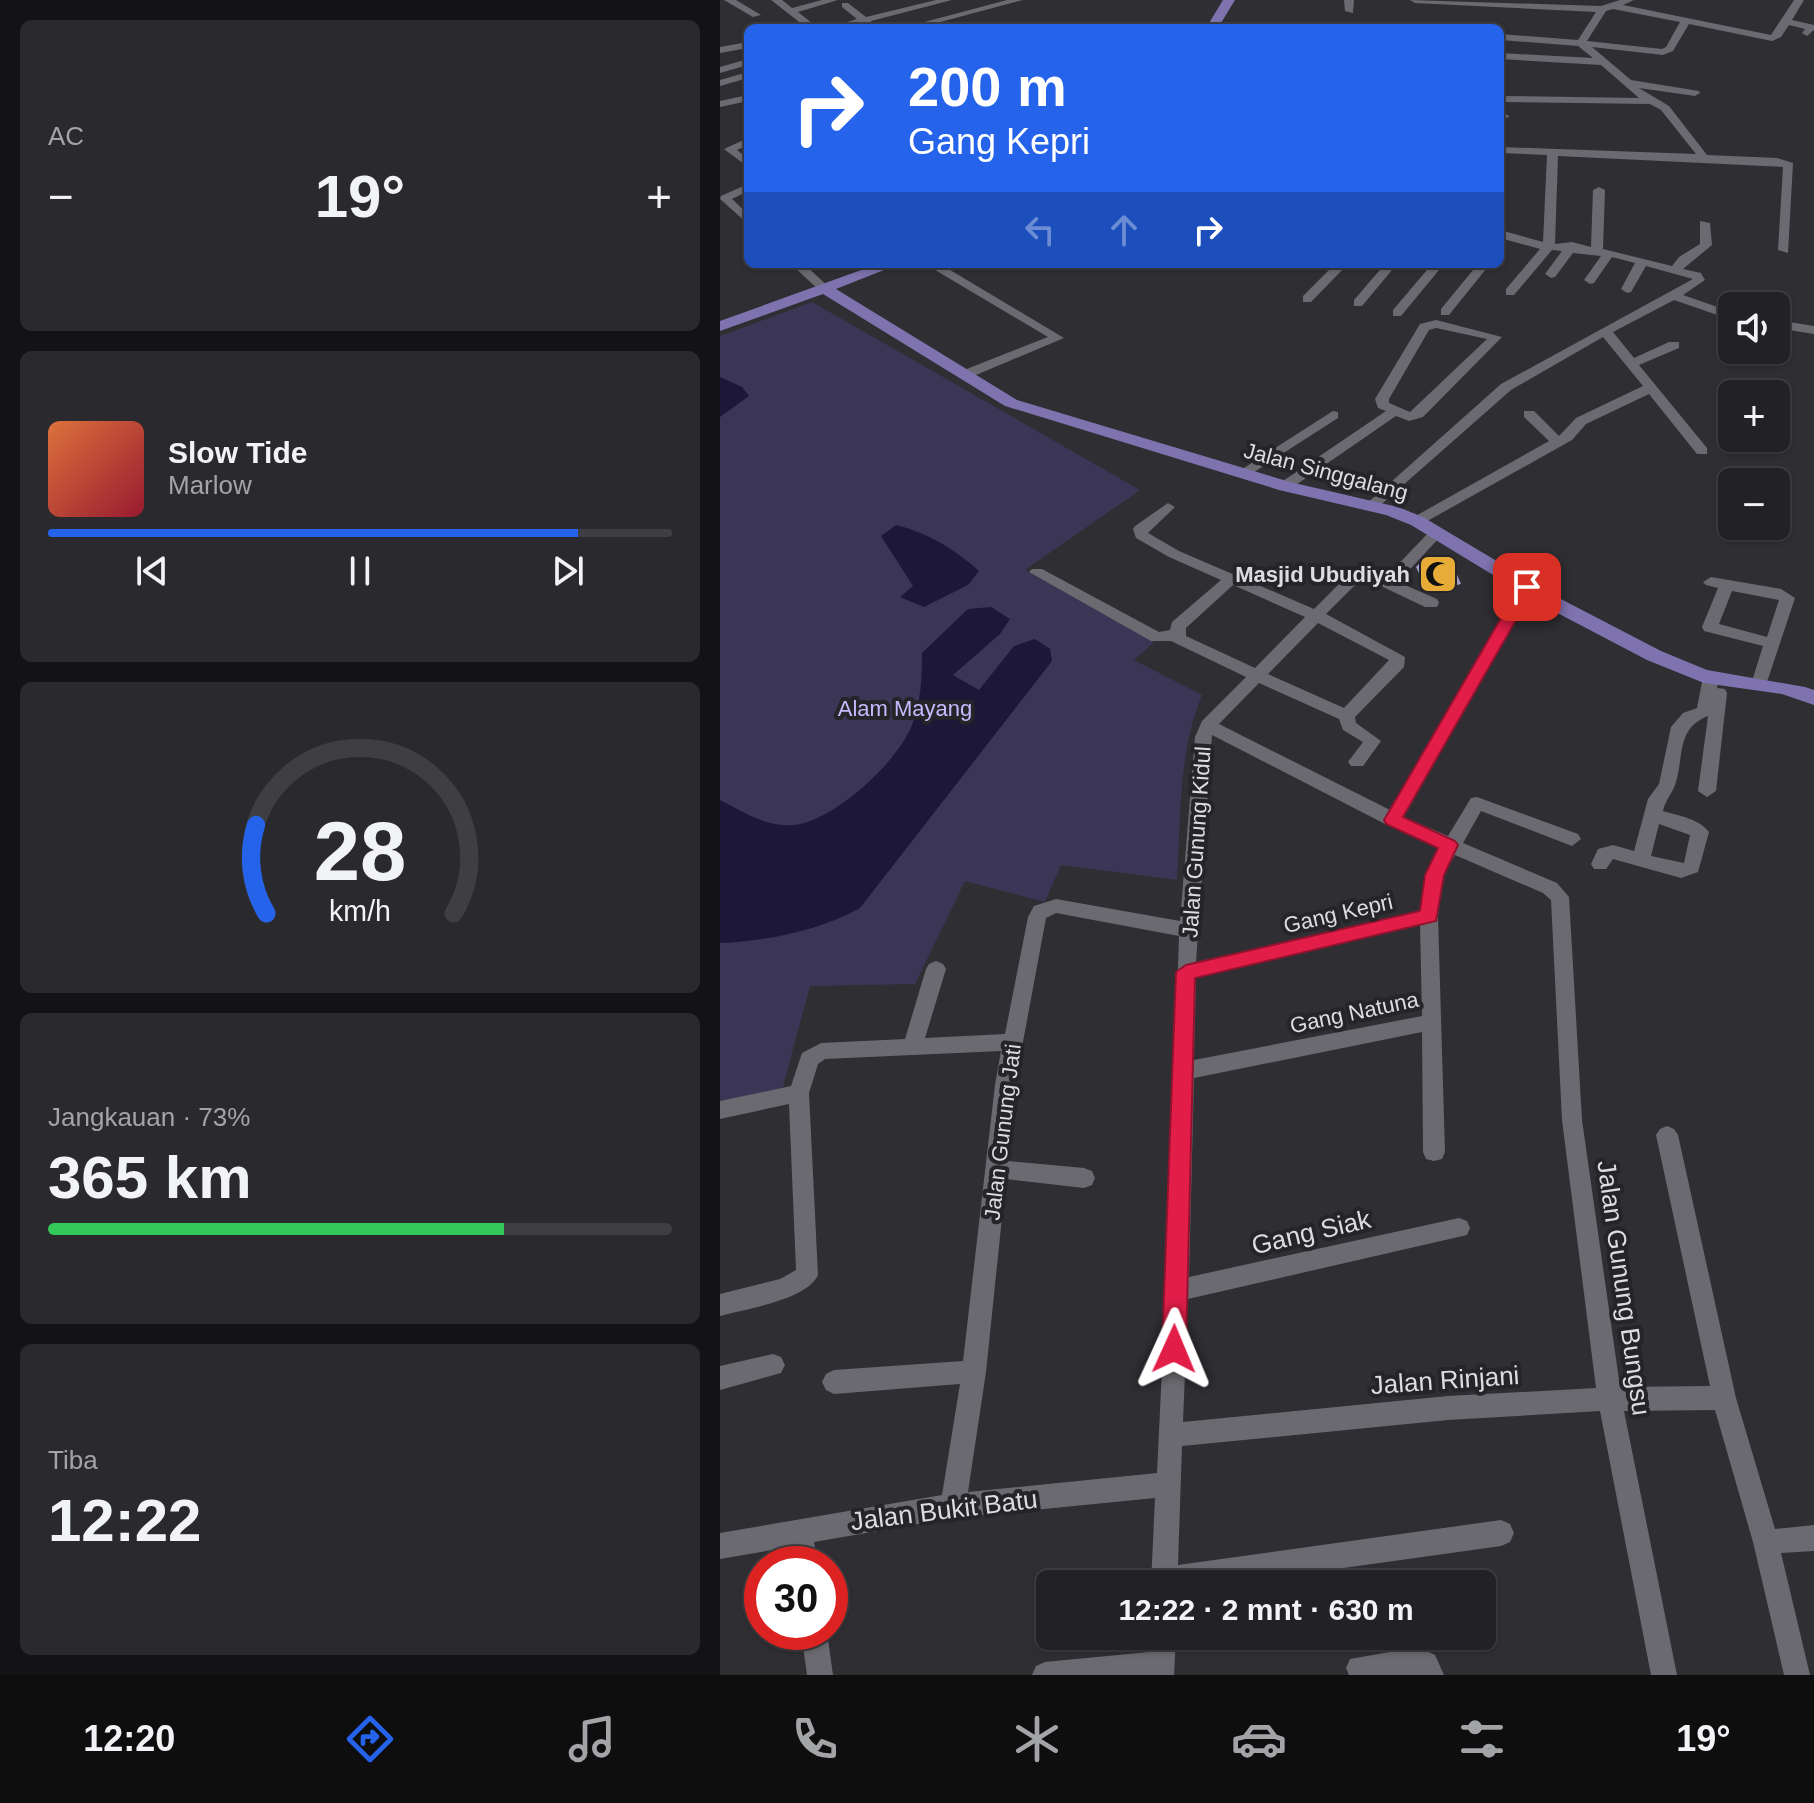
<!DOCTYPE html>
<html lang="id">
<meta charset="utf-8">
<style>
:root{--surface:#222226;--page:#2a2a2e;--text:#f1f3f6;--muted:#a2a4a7;--line:#3f3f43;--accent:#2563eb}
body{margin:0;font-family:Arial,sans-serif;background:var(--page);color:var(--text);height:100vh;display:flex;flex-direction:column;font-size:30px;white-space:nowrap}
*{box-sizing:border-box;margin:0}
p{font-size:26px;color:var(--muted)}
.icon{flex:none;width:44px;height:44px;fill:none;stroke:currentColor;stroke-width:2;stroke-linecap:round;stroke-linejoin:round}
.map{position:relative;flex:1;overflow:hidden}
.drawer{display:flex;flex-direction:column;gap:20px;padding:20px;background:#131315;width:720px}
.drawer>*{flex:none}
.top-card{position:absolute;left:24px;top:24px;width:760px;height:244px;border-radius:12px;box-shadow:0 2px 6px #0004,0 0 0 2px var(--line);background:#2563eb;color:#fff;overflow:hidden}
.buttons{position:absolute;left:998px;top:292px;display:grid;gap:16px}
.buttons a{display:grid;place-items:center;width:72px;height:72px;border-radius:12px;background:var(--surface);box-shadow:0 2px 6px #0004,0 0 0 2px var(--line);font-size:40px}
.speed{position:absolute;left:24px;top:1546px;display:flex;gap:16px;font-size:40px;font-weight:700;text-align:center}
.speed>*{display:grid;place-content:center;width:104px;height:104px;border-radius:50%;background:var(--surface);box-shadow:0 2px 6px #0004,0 0 0 2px var(--line);line-height:1}
.speed .limit{border:12px solid #d22;background:#fff;color:#111}
.pin{position:absolute;display:grid;place-items:center;width:68px;height:68px;color:#fff;margin:-34px;border-radius:16px;box-shadow:0 4px 12px #0006}
.me{position:absolute;width:88px;margin:-44px;rotate:1deg;stroke-linejoin:round;filter:drop-shadow(0 0 6px #0008)}
.turn{display:flex;align-items:center;gap:28px;height:168px;padding:0 32px;font-size:36px}
.turn .icon{width:104px;height:104px;stroke-width:2.5}
.turn b{display:block;font-size:56px;line-height:68px}
.lanes{display:flex;align-items:center;height:76px;padding:0 32px;background:#0003;justify-content:center;gap:40px;direction:ltr}
.lanes .off{opacity:.35}
.big{font-size:60px;font-weight:600;line-height:1.1}
.drawer .card{flex:1;display:flex;flex-direction:column;justify-content:center;gap:12px;min-width:0;padding:0 28px;border-radius:12px;background:var(--page)}
.drawer .dial{align-items:center;gap:0}
.dial svg{height:208px;overflow:visible;fill:none;stroke:var(--line);stroke-width:7;stroke-linecap:round;text-anchor:middle}
.dial text{fill:var(--text);stroke:none}
.song{display:flex;align-items:center;gap:24px}
.cover{width:96px;height:96px;border-radius:12px;background:linear-gradient(135deg,hsl(20 70% 55%),hsl(350 70% 35%))}
.played{height:8px;border-radius:4px;background:linear-gradient(90deg,var(--accent) 85%,var(--line) 85%)}
.keys{display:flex;justify-content:space-around;direction:ltr}
.heat{display:flex;justify-content:space-between;align-items:center;font-size:44px;direction:ltr}
.charge{height:12px;border-radius:6px;background:linear-gradient(90deg,#34c759 73%,var(--line) 0)}
.trip{position:absolute;left:316px;top:1570px;width:460px;height:80px;border-radius:12px;background:var(--surface);box-shadow:0 2px 6px #0004,0 0 0 2px var(--line);font-weight:600;line-height:80px;text-align:center}
.tabs{display:flex;height:128px;justify-content:space-around;align-items:center;background:#0e0e0f;color:var(--muted)}
.tabs .icon{width:56px;height:56px}
.tabs .on{color:var(--accent)}
.tabs b{font-size:36px;color:var(--text)}
main{display:flex;flex:1;min-height:0}
.map>svg:first-child{display:block}
</style>
<main>
<section class="drawer">
<div class="card"><p>AC</p>
<div class="heat"><a>−</a><b class="big">19°</b><a>+</a></div>
</div>
<div class="card">
<div class="song"><i class="cover"></i><div><b>Slow Tide</b><p>Marlow</p></div></div>
<div class="played"></div>
<div class="keys"><svg class="icon" aria-label="previous" viewBox="0 0 24 24"><path d="M18 5L8 12l10 7zM5 5v14"/></svg><svg class="icon" aria-label="pause" viewBox="0 0 24 24"><path d="M8 5v14M16 5v14"/></svg><svg class="icon" aria-label="next" viewBox="0 0 24 24"><path d="M6 5l10 7-10 7zM19 5v14"/></svg></div>
</div>
<div class="card dial"><svg viewBox="0 0 100 80">
<path d="M14 69A42 42 0 1 1 86 69"/>
<path d="M14 69A42 42 0 0 1 10 35" stroke="#2563eb"/>
<text x="50" y="56" font-size="32" font-weight="700">28</text>
<text x="50" y="72" font-size="11">km/h</text>
</svg></div>
<div class="card"><p>Jangkauan · 73%</p><b class="big">365 km</b><div class="charge"></div></div>
<div class="card"><p>Tiba</p><b class="big">12:22</b></div>
</section>
<div class="map">
<svg width="1094" height="1675" viewBox="0 0 1094 1675">
<rect width="100%" height="100%" fill="#2e2e33"/>
<!-- green -->
<path fill="#3b3656" d="M92 302 420 490 305 570 434 642 414 660 482 695C458 752 461 819 457 880L341 865 325 902 245 881 195 984 90 986 62 1090 0 1101V336Z"/>
<!-- water -->
<path fill="#1d1738" d="M0 377 22 387 29 396 0 417Z
M176 525C208 533 235 549 259 571L248 585 204 607 180 597 193 586 161 536Z
M271 607 290 619 280 634 233 675 259 690 294 646 315 639 330 649 332 661 140 908C99 931 46 941 0 943V800C24 812 45 827 74 825 114 821 178 762 192 725 201 702 202 678 202 653L248 609Z"/>
<!-- building -->
<path fill="#a19cc7" d="M729 556 741 584 708 592 696 567 701 562Z"/>
<g fill="none" stroke-linecap="round" stroke-linejoin="round">
<!-- minor -->
<path fill="#6b6a70" fill-rule="evenodd" d="M4 0H16L41 15 33 17Z
M51 0H62L72 8 102 0H118L78 12 98 28H87Z
M216 0H232L151 21 154 28H148L142 24 108 28 137 19 122 7V3H128L146 17Z
M287 0H303L198 28H182Z
M624 0H634L633 13 625 11Z
M690 0 881 6 900 0H914L903 5 1051 35 1074 0H1084L1072 20 1094 25V30L1087 36 1082 33 1085 29 1069 25 1061 37 1052 41 969 24 953 51 943 55 872 47 911 80 979 91 980 93 975 96 919 88 949 106 987 155 1057 158 1073 163 1068 253 1058 250 1063 167 838 156 835 244 852 242 871 247 873 190 879 187 885 190 883 249 952 266 959 257 980 244V221L990 223 992 245 963 269 981 273 985 280 963 295 1012 312V320L954 300 893 332 914 358 949 342H959V348L919 365 987 448V454H977L929 394 866 424 852 440 702 524H692V518L829 441 804 417V411H814L839 436 856 418 923 386 883 337 791 390 656 509H646L644 506 781 384 973 279 926 266 911 292 907 293 901 289 915 263 892 257 874 283 870 284 864 280 881 256 853 253 835 277 831 278 825 274 842 251 832 250 794 295H786V289L820 249 780 238V230L823 242 827 155 780 153V147L976 154 941 110 930 104 780 102V96L919 98 881 65 780 59V53L873 58 858 46 780 40V34L858 40 876 12 695 3ZM893 9 960 22 946 47 942 49 867 41 886 11Z
M28 42V48L0 53V47Z
M28 59V65L0 73V67Z
M28 72V78L0 86V80Z
M28 95V101L0 107V101Z
M780 114 788 115 789 117 780 120Z
M28 138V145L17 150 28 159V167L4 149Z
M28 184V191L12 199 28 214V224L0 199 1 196Z
M71 264H84L111 289 101 292Z
M205 264H220L344 338 249 378H239V372L328 337Z
M615 264H628L591 302H583V296Z
M665 264H677L642 306H634V300Z
M712 264H724L681 316H673V310Z
M758 264H770L729 315H721V309Z
M716 320 782 337 703 417 689 421 676 416 570 489H560V483L666 411 658 408 655 399 700 324ZM716 328 767 339 690 412 669 403V399L709 330Z
M1056 320 1094 326V334L1056 328Z
M613 411 618 412V418L528 476 523 477 516 473Z
M448 503 455 507 428 533 459 551 594 609 625 578 667 576 711 530H721V536L678 582 717 599 719 603 717 607H705L661 586H634L606 614 685 657 684 667 635 717 636 723 661 741 643 766H631L628 762 643 742 623 730 619 719 539 683 499 724 670 810 799 587 807 582 815 587 684 817 728 836 751 798 757 797 858 834 861 839 852 846 761 811 743 843 837 883 849 897 862 1120 900 1387 990 1386 936 1135 940 1129 947 1126 954 1129 958 1135 1016 1398 1055 1529 1094 1525V1551L1061 1553 1090 1675H1064L1033 1542 995 1410 904 1411 957 1675H931L880 1411 728 1420 462 1446 458 1565 781 1520 790 1524 794 1533 790 1542 781 1546 508 1584H431L435 1498 233 1518 94 1542 98 1564H72L70 1547 0 1559V1533L222 1495 240 1384 114 1394 106 1390 102 1382 106 1374 114 1370 243 1361 275 1085 281 1051 105 1059 98 1064 89 1093 98 1275C87 1300 25 1309 0 1316V1294L60 1279 76 1270 69 1104 0 1119V1101L71 1086 82 1053 101 1043 185 1039 206 969 209 964 216 961 223 964 226 969 205 1038 285 1034 308 917 314 906 336 899 460 921 475 737 482 721 526 677 451 641H431L309 572 312 569H322L439 632 450 630 452 622 501 580 449 557 416 538 413 529 415 526ZM513 585 585 617 535 668 466 636V628ZM598 623 669 660 624 708 548 674ZM492 735 667 825 721 848 705 875 700 911 476 962ZM735 855 823 893 831 900 842 1120 876 1388 728 1396 463 1422 468 1299 747 1235 750 1228 747 1221 739 1218 469 1277 474 1078 702 1032 703 1152 706 1159 714 1161 722 1159 725 1152 718 916 723 875ZM336 913 459 936 451 1181 437 1473 248 1492 266 1372 286 1179 364 1188 372 1185 375 1178 372 1171 364 1168 288 1161 295 1085 326 918ZM700 925 702 1016 474 1060 476 978Z
M991 577 1061 589 1075 598 1046 685 1040 687 1032 681 1043 646 984 631 982 627 998 588 986 585 983 582ZM1012 591 1059 600 1047 637 999 624Z
M991 671 999 677 997 688 1005 689 1007 693 996 791 987 797 978 791 988 716C957 728 964 754 956 782 953 793 945 800 943 811 959 816 978 818 989 832L978 872 961 878 893 859 886 869H874L871 864 878 849 893 845 914 851 928 799 939 784 951 727 963 713 977 708 983 677ZM939 824 970 835 964 863 931 856Z
M53 1354 61 1357 65 1365 61 1373 0 1390V1366Z
M81 1632H107L113 1675H87Z
M430 1636H456L454 1675H312L316 1666 325 1662 429 1652Z
M698 1647 715 1655 724 1675H629L626 1668 630 1659Z"/>
<!-- major -->
<path fill="#7e73ae" fill-rule="evenodd" d="M503 0H515L498 28H486Z
M158 264H179L116 289 297 400 570 482 678 507 703 517 837 597 941 651 987 670 1085 687 1094 690V705L1062 694 984 683 927 660 824 606 691 525 666 515 559 490 285 406 103 294 0 331V321Z"/>
</g>
<!-- route -->
<path fill="#e11d48" stroke="#92132f" stroke-width="2" d="M807 582 815 587 683 817 735 841 738 845 724 875 716 921 475 978 466 1349 462 1357 454 1360 445 1357 442 1349 456 972 466 965 700 911 705 875 718 848 666 824 664 820 799 587Z"/>
<!-- icons -->
<defs>
<g id="mosque-square" transform="scale(2)"><rect x="-9" y="-9" width="18" height="18" rx="4" fill="#e7ac37" stroke="#252429"/><path d="M3.5-4.9A6 6 0 1 0 3.5 4.9A5 5 0 1 1 3.5-4.9Z" fill="#111"/></g>
</defs>
<g fill-rule="evenodd">
<use href="#mosque-square" x="718" y="574"/>
</g>
<g text-anchor="middle" stroke-width="8" stroke-linejoin="round" paint-order="stroke">
<!-- street labels -->
<g font-size="22" fill="#dddde0" stroke="#252429">
<text transform="translate(606 471) rotate(15)" y="8">Jalan Singgalang</text>
<text transform="translate(476 842) rotate(-86)" y="8">Jalan Gunung Kidul</text>
<text transform="translate(618 913) rotate(-13)" y="8">Gang Kepri</text>
<text transform="translate(634 1012) rotate(-12)" y="8">Gang Natuna</text>
<text transform="translate(282 1132) rotate(-83)" y="8">Jalan Gunung Jati</text>
</g>
<!-- poi labels -->
<g font-size="22" font-weight="bold" fill="#dddde0" stroke="#252429" text-anchor="end">
<text x="690" y="582">Masjid Ubudiyah</text>
</g>
<!-- park labels -->
<g font-size="22" fill="#c4bbfd" stroke="#252429">
<text x="185" y="716">Alam Mayang</text>
</g>
<!-- near-street labels -->
<g font-size="26" fill="#dddde0" stroke="#252429">
<text transform="translate(591 1232) rotate(-13)" y="9">Gang Siak</text>
<text transform="translate(904 1288) rotate(82)" y="9">Jalan Gunung Bungsu</text>
<text transform="translate(725 1380) rotate(-4)" y="9">Jalan Rinjani</text>
<text transform="translate(224 1510) rotate(-7)" y="9">Jalan Bukit Batu</text>
</g>
</g>
</svg>
<div class="buttons">
<a><svg class="icon" aria-label="sound" viewBox="0 0 24 24"><path d="M4 9h4l5-4v14l-5-4H4zM17 9q2 3 0 6"/></svg></a>
<a>+</a>
<a>−</a>
</div>
<div class="speed"><div class="limit">30</div></div>
<div class="pin" style="left:807px;top:587px;background:#d93025"><svg class="icon" aria-label="arrive" viewBox="0 0 24 24"><path d="M6 21V4h12l-3 4 3 4H6"/></svg></div>
<svg class="me" style="left:454px;top:1349px" viewBox="-20 -20 40 40"><path d="M0-17L14 15 0 8-14 15z" fill="#e11d48" stroke="#fff" stroke-width="4"/></svg>
<div class="trip">12:22 · 2 mnt · 630 m</div>
<div class="top-card">
<div class="turn"><svg class="icon" aria-label="right" viewBox="0 0 24 24"><path d="M7 20v-9h11M14 6l5 5-5 5"/></svg><div><b>200 m</b>Gang Kepri</div></div>
<div class="lanes"><svg class="icon off" aria-label="left" viewBox="0 0 24 24"><path d="M17 20v-9H6M10 6l-5 5 5 5"/></svg><svg class="icon off" aria-label="ahead" viewBox="0 0 24 24"><path d="M12 20V5M6 11l6-6 6 6"/></svg><svg class="icon" aria-label="right" viewBox="0 0 24 24"><path d="M7 20v-9h11M14 6l5 5-5 5"/></svg></div>
</div>
</div>
</main>
<nav class="tabs">
<b>12:20</b>
<svg class="icon on" aria-label="directions" viewBox="0 0 24 24"><path d="M12 3l9 9-9 9-9-9zM9 14v-3h6M13 9l2 2-2 2"/></svg>
<svg class="icon" aria-label="music" viewBox="0 0 24 24"><path d="M9 18V5l10-2v13"/><circle cx="6" cy="18" r="3"/><circle cx="16" cy="16" r="3"/></svg>
<svg class="icon" aria-label="phone" viewBox="0 0 24 24"><path d="M5 4h4l2 5-3 2q2 4 5 5l2-3 5 2v4C11 20 4 13 5 4z"/></svg>
<svg class="icon" aria-label="climate" viewBox="0 0 24 24"><path d="M12 3v18M4 7l16 10M4 17L20 7"/></svg>
<svg class="icon" aria-label="car" viewBox="0 0 24 24"><path d="M5 17H2v-5l4-1 3-4h7l3 4 3 1v5h-3M9 17h6M6 11h13"/><circle cx="7" cy="17" r="2"/><circle cx="17" cy="17" r="2"/></svg>
<svg class="icon" aria-label="filters" viewBox="0 0 24 24"><path d="M4 7h16M4 17h16"/><circle cx="9" cy="7" r="2"/><circle cx="15" cy="17" r="2"/></svg>
<b>19°</b>
</nav>
